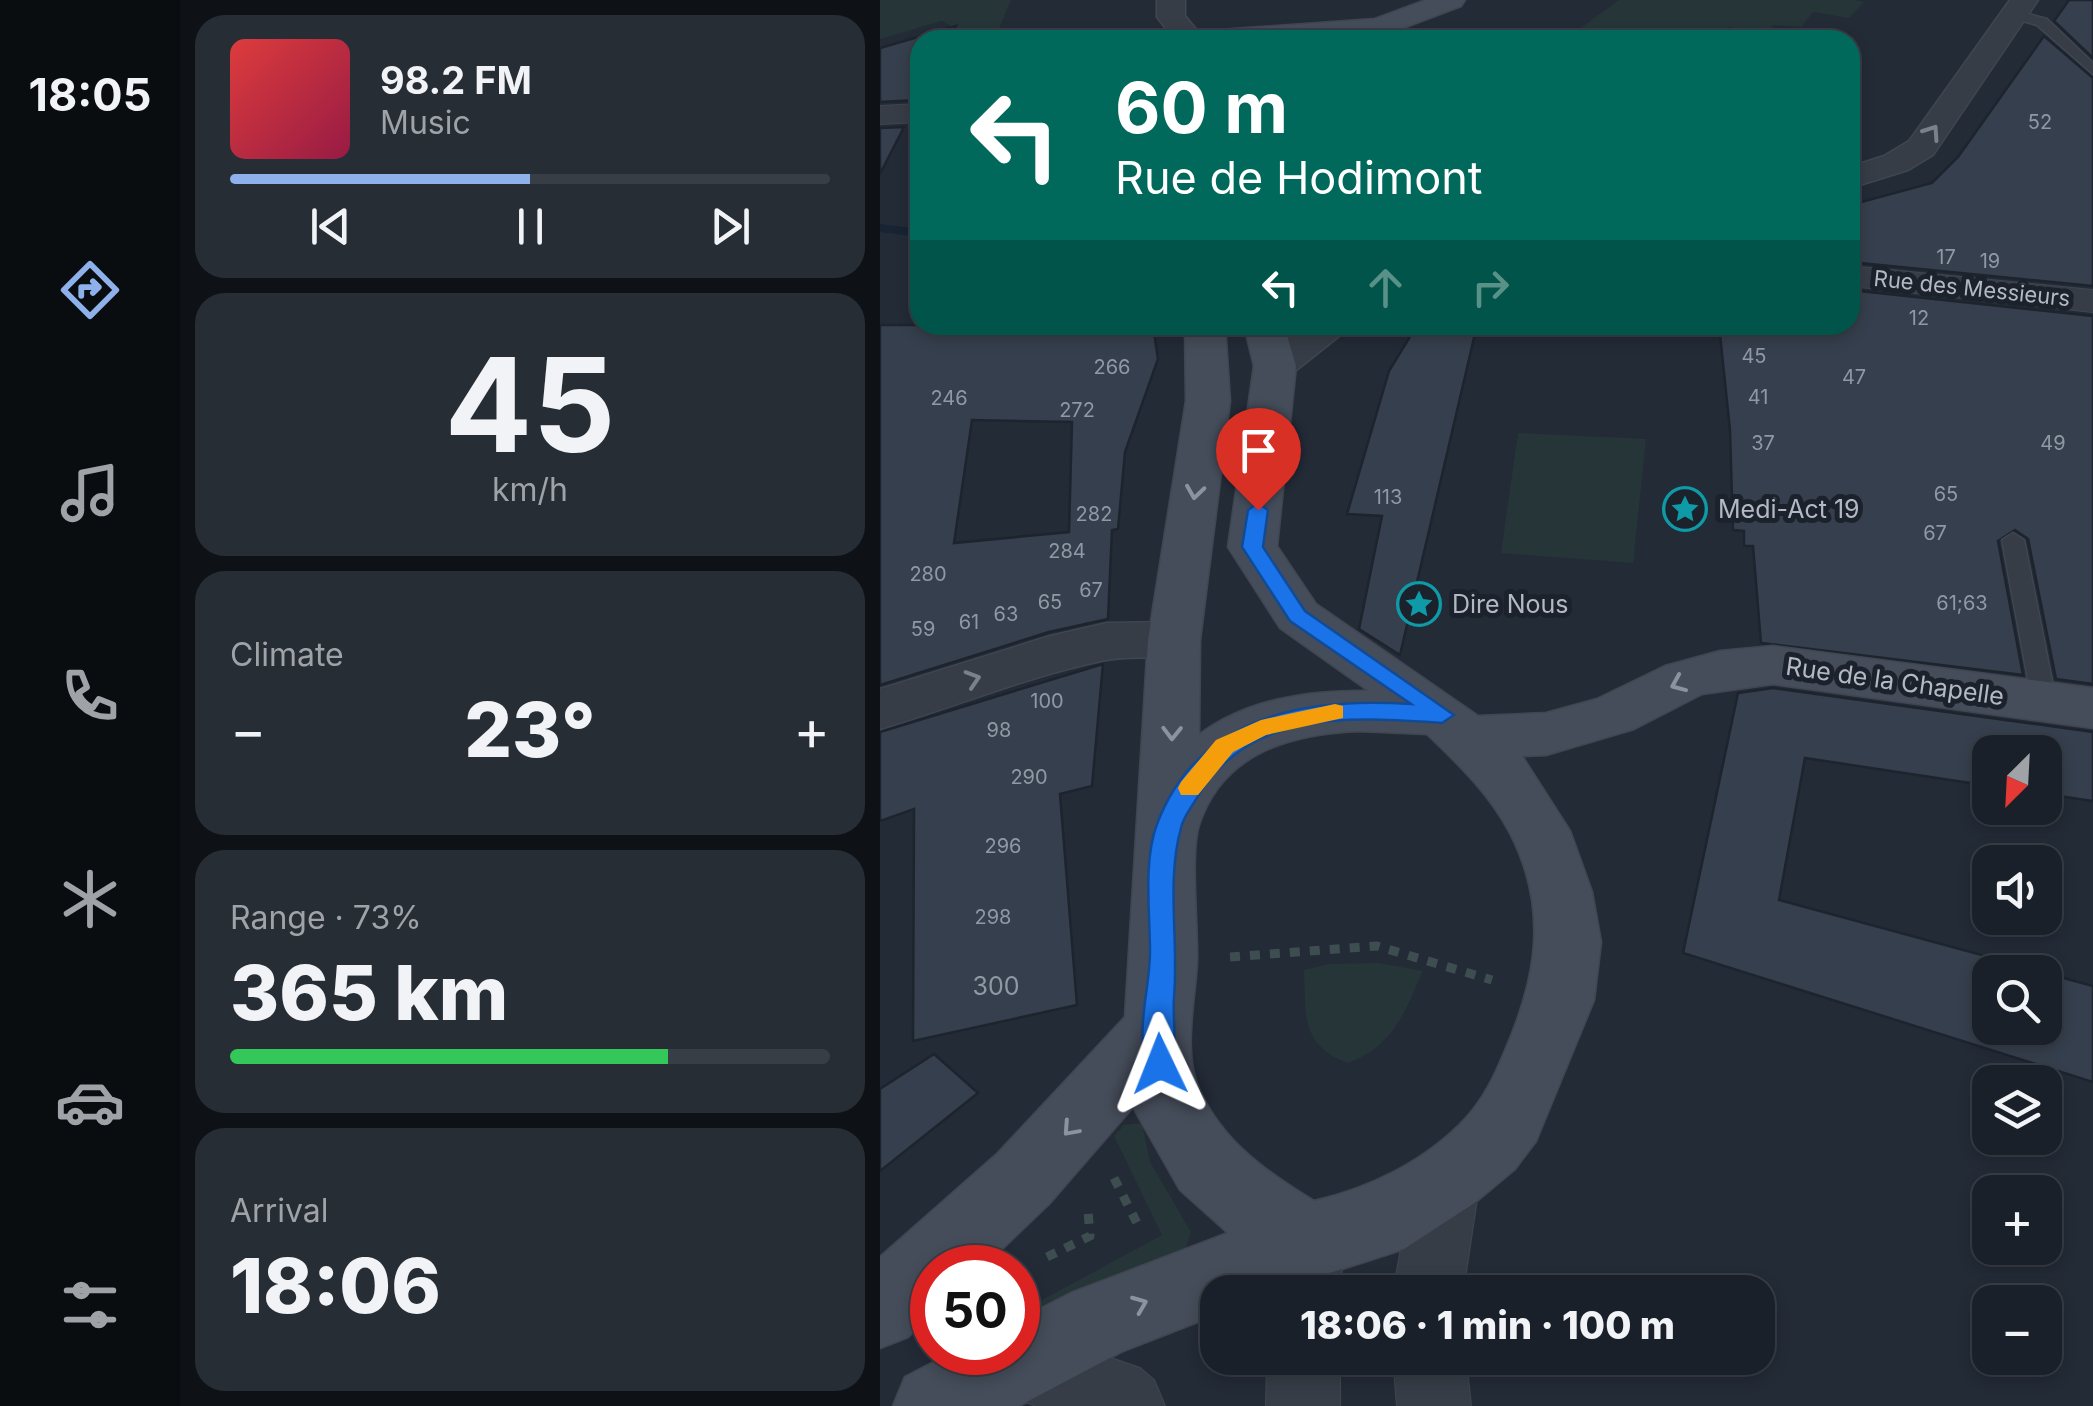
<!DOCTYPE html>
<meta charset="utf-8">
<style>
:root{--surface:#1a2029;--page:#272d35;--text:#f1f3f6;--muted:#9fa3a8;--line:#383e46;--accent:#8eb1ec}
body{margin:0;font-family:Inter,sans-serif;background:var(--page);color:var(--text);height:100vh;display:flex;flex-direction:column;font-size:38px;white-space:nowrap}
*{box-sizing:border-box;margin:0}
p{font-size:32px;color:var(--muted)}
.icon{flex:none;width:55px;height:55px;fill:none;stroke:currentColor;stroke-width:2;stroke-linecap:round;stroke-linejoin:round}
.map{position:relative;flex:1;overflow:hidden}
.details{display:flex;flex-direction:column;gap:15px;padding:15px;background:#0e1217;width:700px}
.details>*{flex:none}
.hud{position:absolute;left:30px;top:30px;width:950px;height:305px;border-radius:30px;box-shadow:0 5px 15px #0003,0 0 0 2px var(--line);background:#00695c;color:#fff;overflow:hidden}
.needle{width:65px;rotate:204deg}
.controls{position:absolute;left:1092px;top:735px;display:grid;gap:20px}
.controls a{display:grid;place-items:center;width:90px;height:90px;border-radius:20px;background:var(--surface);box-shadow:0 5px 15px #0003,0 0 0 2px var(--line);font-size:50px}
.speed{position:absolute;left:30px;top:1245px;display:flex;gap:20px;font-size:50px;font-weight:700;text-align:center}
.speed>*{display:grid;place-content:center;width:130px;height:130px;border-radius:50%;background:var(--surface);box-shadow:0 5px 15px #0003,0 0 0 2px var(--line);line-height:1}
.speed .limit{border:15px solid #d22;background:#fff;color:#111}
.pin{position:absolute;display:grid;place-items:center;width:85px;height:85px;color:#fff;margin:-102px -42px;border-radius:50% 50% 50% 0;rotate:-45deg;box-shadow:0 0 10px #0007}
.pin .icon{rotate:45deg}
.me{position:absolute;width:110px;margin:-55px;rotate:358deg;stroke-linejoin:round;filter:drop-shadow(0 0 8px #0008)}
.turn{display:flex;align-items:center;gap:35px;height:210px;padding:0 40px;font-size:45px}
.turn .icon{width:130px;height:130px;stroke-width:2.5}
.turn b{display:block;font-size:70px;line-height:85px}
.lanes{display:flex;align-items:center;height:95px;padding:0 40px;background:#0003;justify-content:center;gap:50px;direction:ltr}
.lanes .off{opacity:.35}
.big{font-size:75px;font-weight:800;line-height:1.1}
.details .tile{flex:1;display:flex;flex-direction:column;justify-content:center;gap:15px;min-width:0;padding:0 35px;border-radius:30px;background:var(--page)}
.details .dial{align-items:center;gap:0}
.dial b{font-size:130px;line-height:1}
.song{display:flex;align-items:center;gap:30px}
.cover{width:120px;height:120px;border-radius:15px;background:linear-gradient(135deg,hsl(0 70% 55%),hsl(340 70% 35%))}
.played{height:10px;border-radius:5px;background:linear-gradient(90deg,var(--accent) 50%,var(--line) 50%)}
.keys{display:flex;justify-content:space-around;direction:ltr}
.heat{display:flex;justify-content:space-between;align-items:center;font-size:55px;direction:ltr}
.charge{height:15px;border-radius:8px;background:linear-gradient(90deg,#34c759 73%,var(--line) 0)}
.trip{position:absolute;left:320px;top:1275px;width:575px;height:100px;border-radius:30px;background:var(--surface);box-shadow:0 5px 15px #0003,0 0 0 2px var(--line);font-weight:800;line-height:100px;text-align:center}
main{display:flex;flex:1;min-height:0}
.tab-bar{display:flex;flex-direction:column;width:180px;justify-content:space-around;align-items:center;background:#0a0d10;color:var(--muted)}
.tab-bar .icon{width:70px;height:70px}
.tab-bar .selected{color:var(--accent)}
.tab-bar b{font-size:45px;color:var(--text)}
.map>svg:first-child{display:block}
</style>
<main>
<nav class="tab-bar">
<b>18:05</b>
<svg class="icon selected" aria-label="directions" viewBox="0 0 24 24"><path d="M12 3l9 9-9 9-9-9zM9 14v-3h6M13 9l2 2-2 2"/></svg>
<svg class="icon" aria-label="music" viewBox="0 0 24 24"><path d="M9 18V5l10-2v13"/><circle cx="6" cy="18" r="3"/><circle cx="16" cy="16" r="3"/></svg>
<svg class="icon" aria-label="phone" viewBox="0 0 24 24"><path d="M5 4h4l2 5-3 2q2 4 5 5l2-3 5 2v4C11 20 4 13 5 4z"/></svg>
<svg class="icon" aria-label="climate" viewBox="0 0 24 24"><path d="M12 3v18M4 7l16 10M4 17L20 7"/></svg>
<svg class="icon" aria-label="car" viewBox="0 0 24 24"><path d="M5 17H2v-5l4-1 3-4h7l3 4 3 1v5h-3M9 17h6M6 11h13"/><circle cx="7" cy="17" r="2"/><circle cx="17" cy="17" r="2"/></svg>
<svg class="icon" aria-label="filters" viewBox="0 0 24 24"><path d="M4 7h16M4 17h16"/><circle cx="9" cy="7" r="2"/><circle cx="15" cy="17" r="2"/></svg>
</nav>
<section class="details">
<div class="tile">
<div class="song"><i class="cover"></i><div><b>98.2 FM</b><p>Music</p></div></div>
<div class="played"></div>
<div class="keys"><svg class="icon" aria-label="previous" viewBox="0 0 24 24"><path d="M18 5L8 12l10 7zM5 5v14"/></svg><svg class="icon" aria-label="pause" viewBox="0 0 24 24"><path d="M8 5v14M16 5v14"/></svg><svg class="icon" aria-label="next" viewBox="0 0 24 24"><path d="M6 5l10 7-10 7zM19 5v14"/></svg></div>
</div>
<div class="tile dial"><b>45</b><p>km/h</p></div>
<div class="tile"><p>Climate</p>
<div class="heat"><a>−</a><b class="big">23°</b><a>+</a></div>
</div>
<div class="tile"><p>Range · 73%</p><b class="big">365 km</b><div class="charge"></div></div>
<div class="tile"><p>Arrival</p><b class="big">18:06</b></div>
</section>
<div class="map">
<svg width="1213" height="1406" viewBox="0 0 1213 1406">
<rect width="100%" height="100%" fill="#232b37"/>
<!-- green -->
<path fill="#253538" d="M0 0H131L114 40H96L62 21 0 39Z
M739 0H974L984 2 969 18 933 12 921 27 893 25 885 34 849 27 837 40H701L711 32 699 29Z
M638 433 766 439 753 563 621 553Z
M498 963 543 971C524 1014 513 1046 468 1063 420 1046 426 1014 424 970L449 964Z
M262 1123 270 1162 311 1232 305 1251 138 1326V1313L282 1235 234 1136 244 1125Z"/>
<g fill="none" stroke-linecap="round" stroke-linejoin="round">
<!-- stream -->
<path fill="#182333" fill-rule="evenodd" d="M0 224 40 229V237L0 232Z"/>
</g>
<!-- building -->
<path fill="#363f4d" stroke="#1e242e" stroke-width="2.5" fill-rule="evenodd" d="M1189 0H1213V58L1174 21Z
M76 26 69 40H40L38 100 0 102V48Z
M1164 36 1213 78V286L970 262V205L1052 183 1078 157Z
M24 127 0 174V128Z
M970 290 1213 316V684L1176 679 1148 539 1135 530 1118 541 1143 675 881 643 873 546H864V531L853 530 850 430 839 325H970Z
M0 325H273L278 359 245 452 238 529 232 530 228 619 169 632 0 685ZM92 420 192 422 189 532 74 543Z
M537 325H597L520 655 479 629 502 516 467 514 509 371Z
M223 664 212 786 180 794 197 1005 33 1041 34 809 0 821V732Z
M893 688 1213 732V801L1165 794V752H1110V786L925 758 899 900 1164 972H1110V1028H1165V973L1213 986V1082L803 953 858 693Z
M54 1054 98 1093 0 1171V1089Z"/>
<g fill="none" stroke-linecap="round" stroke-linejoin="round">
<!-- service casing -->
<g stroke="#404651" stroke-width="3">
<path id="service" d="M1133 10 1167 19 1213 63V74L1157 25 1128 17Z
M1133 533 1144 540 1176 701 1164 710 1152 701 1122 540Z"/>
</g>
<!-- minor casing -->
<g stroke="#404651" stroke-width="2">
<path id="minor" d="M40 104V122L0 124V106Z
M970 266 1213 290V312L970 286Z
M567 1147 591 1156 600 1179 583 1292H513L534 1179 543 1156Z
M428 1206 452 1216 463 1240 461 1292H391L393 1240 404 1216Z
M138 1326 260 1368 274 1380 285 1406H156L108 1388 97 1362 101 1352H138Z
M387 1358H460V1406H386Z
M513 1358H586L591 1406H517Z"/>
</g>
<!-- tertiary casing -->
<g stroke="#404651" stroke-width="3">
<path id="tertiary" d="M277 0H305V16L325 40H295L277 17Z
M1130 0H1158L1053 155 1028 170 970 188V167L1004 156 1029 141Z
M423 325H473L410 375 395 379 380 375 374 366Z
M294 622 313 627 320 640 313 653C282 661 251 654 221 661 146 677 74 707 0 729V689L170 636 227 623Z"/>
</g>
<!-- secondary casing -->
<g stroke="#404651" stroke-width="3">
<path id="secondary" d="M546 0H585L581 6 491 40H311L326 31 495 19Z
M305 325H345L350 401 320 640 319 735C366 699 431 690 489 691L400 628 348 547 374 366 364 325H404L416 366 397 546 436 604 598 716 666 713 717 699 785 666 840 651 893 646 1213 688V728L893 684 822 694 754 729 666 755 642 756 690 831 712 892 721 942 714 1000 656 1141 635 1169 593 1204 524 1249 391 1292H338V1314L243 1351 139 1406H13L25 1377 73 1352H138V1320L191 1293 348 1233 300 1190 253 1107 169 1204 102 1268H52V1314L28 1337 0 1348V1257L117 1154 245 1017 268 640 306 401ZM479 731 547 734C579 765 609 793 630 833 669 909 657 978 624 1053 614 1077 604 1098 586 1118 546 1161 490 1188 434 1201 388 1173 343 1142 320 1091 302 1054 315 1002 317 962 318 928 310 853 319 825 343 752 411 734 479 731Z"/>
</g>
<!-- path -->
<path stroke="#3e4e50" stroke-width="9" stroke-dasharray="10 10" stroke-linecap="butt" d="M350 957 497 946 612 980
M234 1178 260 1229
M167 1257 210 1236 208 1211"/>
<!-- service -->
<use href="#service" fill="#373d47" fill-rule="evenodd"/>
<!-- minor -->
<use href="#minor" fill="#373d47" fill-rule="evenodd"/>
<!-- tertiary -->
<use href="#tertiary" fill="#373d47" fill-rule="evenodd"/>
<!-- secondary -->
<use href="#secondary" fill="#454d5a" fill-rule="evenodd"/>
</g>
<!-- one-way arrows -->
<defs><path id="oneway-chevron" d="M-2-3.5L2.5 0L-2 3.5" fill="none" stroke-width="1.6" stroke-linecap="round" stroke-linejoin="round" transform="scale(2.5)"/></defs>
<g stroke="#7b818c">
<use href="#oneway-chevron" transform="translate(1052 132) rotate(-56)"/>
<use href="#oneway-chevron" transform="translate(93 679) rotate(-18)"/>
</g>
<g stroke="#8c939f">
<use href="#oneway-chevron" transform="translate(315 492) rotate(98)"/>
<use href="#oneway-chevron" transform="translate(798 684) rotate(157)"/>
<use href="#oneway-chevron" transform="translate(292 733) rotate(91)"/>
<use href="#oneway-chevron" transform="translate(190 1129) rotate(132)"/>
<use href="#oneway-chevron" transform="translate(260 1304) rotate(-22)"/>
</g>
<!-- route -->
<path fill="#1a73e8" stroke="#114b97" stroke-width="2.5" d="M378 503 388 510 383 547 425 611 574 715 562 723C471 717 367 708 315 801 310 809 303 818 301 828 286 881 299 942 294 997 292 1019 299 1053 290 1073L280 1076 270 1073C253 1036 270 991 270 952 270 913 263 861 277 824 319 714 427 697 531 704L410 621 362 547 368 510Z"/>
<!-- slow -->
<path fill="#f59e0b" d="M455 704 463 706V718L386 735 353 752 318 795H301L298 788 301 782 336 740 381 720Z"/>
<!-- icons -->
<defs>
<g id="sight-ring" transform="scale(2.25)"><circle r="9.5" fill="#1c222c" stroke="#0f9aa8" stroke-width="1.5"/><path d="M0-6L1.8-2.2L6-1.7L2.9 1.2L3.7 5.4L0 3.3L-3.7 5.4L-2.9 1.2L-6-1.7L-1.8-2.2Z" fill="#0f9aa8"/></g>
</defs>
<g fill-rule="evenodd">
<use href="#sight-ring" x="805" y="509"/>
<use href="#sight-ring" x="539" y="604"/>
</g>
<g text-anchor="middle" stroke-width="10" stroke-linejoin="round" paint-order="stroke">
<!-- number labels -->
<g font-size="20" fill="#9198a4">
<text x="1160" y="129">52</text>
<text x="1066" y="264">17</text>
<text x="1110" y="268">19</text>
<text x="1039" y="325">12</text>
<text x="874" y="363">45</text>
<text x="232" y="374">266</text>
<text x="974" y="384">47</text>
<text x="878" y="404">41</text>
<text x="69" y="405">246</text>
<text x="197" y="417">272</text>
<text x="883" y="450">37</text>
<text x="1173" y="450">49</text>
<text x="1066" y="501">65</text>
<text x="508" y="504">113</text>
<text x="214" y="521">282</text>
<text x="1055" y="540">67</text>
<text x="187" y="558">284</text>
<text x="48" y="581">280</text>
<text x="211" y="597">67</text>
<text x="170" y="609">65</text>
<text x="1082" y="610">61;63</text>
<text x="126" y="621">63</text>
<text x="89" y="629">61</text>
<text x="43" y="636">59</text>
<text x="167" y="708">100</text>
<text x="119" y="737">98</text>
<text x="149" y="784">290</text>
<text x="123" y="853">296</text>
<text x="113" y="924">298</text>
</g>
<!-- far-street labels -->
<g font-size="22" fill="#b2b8c4" stroke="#1c222c">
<text transform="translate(1092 288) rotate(6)" y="8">Rue des Messieurs</text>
</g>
<!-- poi labels -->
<g font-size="25" fill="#b2b8c4" stroke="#1c222c" text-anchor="start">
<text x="838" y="518">Medi-Act 19</text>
<text x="572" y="613">Dire Nous</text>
</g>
<!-- street labels -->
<g font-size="25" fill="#b2b8c4" stroke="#1c222c">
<text transform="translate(1015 681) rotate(8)" y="9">Rue de la Chapelle</text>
</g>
<!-- near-number labels -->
<g font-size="25" fill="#9198a4">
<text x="116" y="995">300</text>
</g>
</g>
</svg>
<div class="controls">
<a><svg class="needle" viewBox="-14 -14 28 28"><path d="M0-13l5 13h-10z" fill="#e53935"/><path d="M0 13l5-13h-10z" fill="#9fa3a8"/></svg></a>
<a><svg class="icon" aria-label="sound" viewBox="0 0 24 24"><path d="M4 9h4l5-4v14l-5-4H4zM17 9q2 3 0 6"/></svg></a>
<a><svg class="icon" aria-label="search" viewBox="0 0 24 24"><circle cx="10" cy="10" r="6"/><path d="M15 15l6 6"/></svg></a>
<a><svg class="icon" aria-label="layers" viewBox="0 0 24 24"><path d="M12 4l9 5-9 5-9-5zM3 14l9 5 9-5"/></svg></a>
<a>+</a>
<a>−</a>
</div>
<div class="speed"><div class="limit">50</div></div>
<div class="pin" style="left:378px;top:510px;background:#d93025"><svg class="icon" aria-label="arrive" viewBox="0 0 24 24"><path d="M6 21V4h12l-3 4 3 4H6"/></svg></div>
<svg class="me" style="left:280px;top:1064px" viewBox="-20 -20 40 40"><path d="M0-17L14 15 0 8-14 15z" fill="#1a73e8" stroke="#fff" stroke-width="4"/></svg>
<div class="trip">18:06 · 1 min · 100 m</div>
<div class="hud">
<div class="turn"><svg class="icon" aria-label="left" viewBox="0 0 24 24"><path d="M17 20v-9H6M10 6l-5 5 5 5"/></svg><div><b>60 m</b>Rue de Hodimont</div></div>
<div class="lanes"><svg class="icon" aria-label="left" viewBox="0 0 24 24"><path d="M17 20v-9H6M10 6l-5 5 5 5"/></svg><svg class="icon off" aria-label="ahead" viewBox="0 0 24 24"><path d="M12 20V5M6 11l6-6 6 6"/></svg><svg class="icon off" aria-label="right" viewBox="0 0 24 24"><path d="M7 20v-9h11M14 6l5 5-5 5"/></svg></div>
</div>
</div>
</main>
